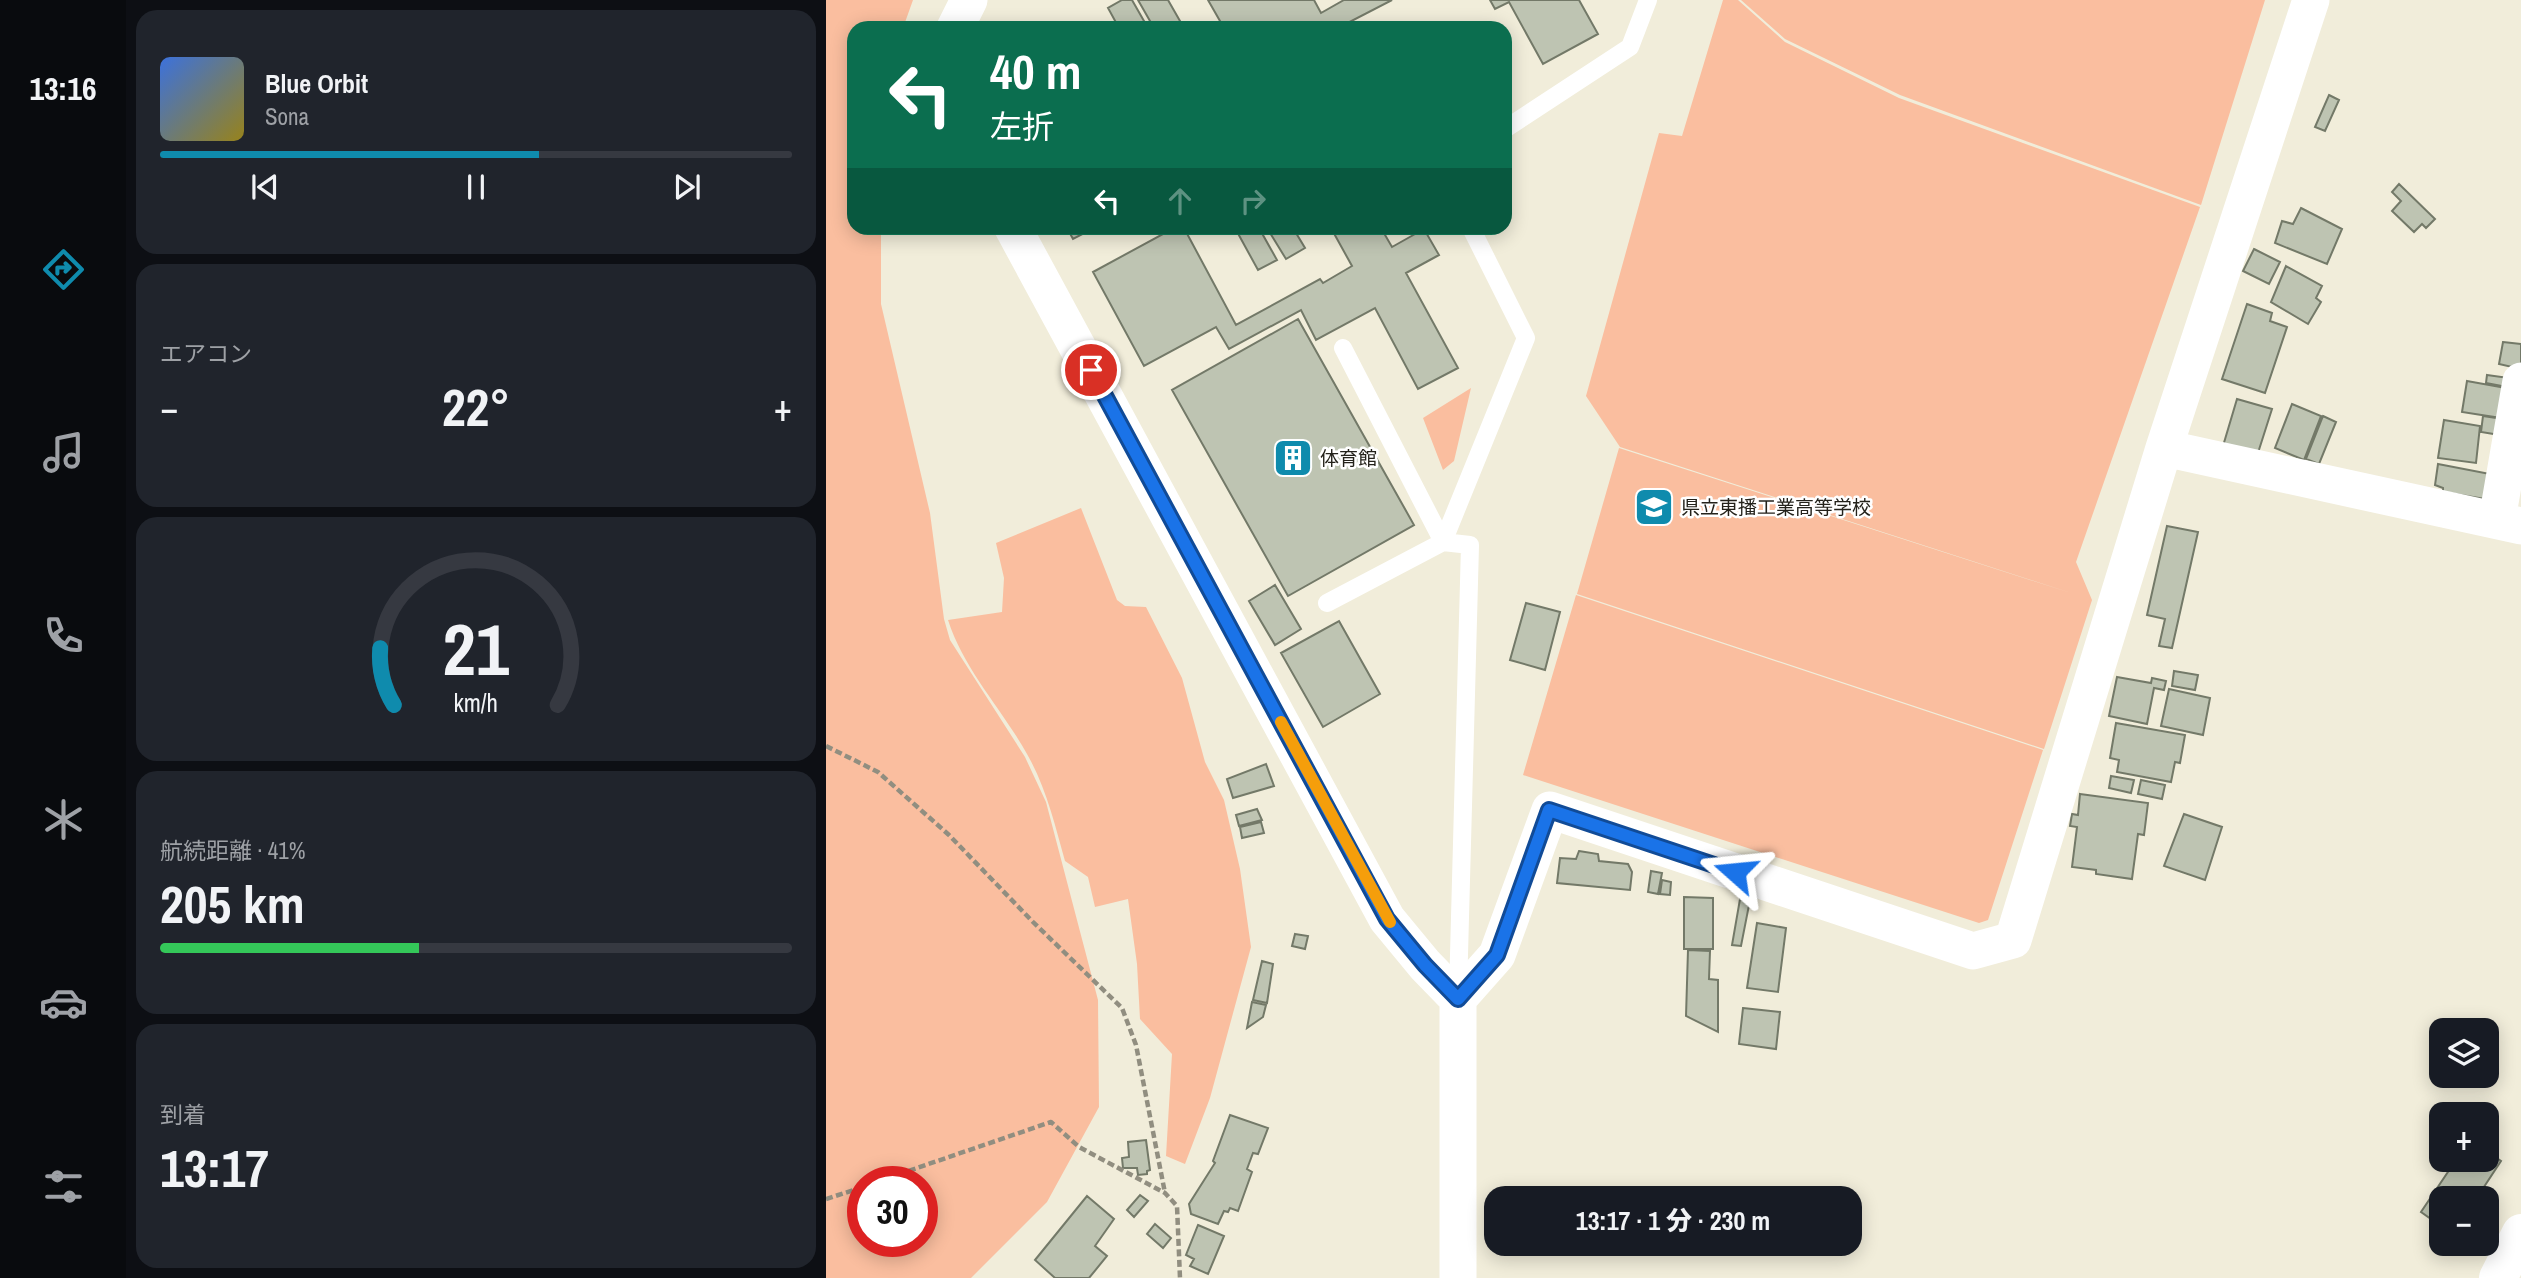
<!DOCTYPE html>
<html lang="ja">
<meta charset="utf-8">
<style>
:root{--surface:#171b24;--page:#20242c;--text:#f1f3f6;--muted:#9ea1a6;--line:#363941;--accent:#0f8bad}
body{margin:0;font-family:"Archivo Narrow","Noto Sans JP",sans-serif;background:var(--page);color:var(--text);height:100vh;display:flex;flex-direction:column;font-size:26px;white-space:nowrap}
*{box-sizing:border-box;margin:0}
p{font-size:23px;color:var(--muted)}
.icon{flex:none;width:38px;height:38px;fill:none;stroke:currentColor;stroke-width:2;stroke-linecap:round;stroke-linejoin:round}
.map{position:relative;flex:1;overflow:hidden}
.panel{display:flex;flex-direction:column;gap:10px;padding:10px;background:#0d0f14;width:700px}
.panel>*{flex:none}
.top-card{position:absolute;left:21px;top:21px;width:665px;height:214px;border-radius:21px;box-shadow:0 4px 18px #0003;background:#0b6e4f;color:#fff;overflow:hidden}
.tools{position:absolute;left:1603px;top:1018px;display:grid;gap:14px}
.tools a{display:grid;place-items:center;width:70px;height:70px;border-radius:14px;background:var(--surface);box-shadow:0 4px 18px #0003;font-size:35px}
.speed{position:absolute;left:21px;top:1166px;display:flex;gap:14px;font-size:35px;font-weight:700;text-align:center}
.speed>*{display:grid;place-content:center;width:91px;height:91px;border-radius:50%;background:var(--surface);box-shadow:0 4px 18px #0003;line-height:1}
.speed .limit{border:10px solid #d22;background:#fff;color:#111}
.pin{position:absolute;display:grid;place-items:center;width:60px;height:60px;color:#fff;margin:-30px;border:4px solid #fff;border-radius:50%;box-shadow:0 2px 7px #0007}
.me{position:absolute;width:77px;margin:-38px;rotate:288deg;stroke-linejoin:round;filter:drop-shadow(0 0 5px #0008)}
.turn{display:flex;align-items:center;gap:24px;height:147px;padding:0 28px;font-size:32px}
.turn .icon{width:91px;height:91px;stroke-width:2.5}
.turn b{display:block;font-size:49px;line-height:60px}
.lanes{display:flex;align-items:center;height:66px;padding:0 28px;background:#0003;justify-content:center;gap:35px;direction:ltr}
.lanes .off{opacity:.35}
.big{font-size:52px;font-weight:800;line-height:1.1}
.panel .card{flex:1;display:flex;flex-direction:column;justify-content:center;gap:10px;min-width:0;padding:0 24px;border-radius:21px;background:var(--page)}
.panel .dial{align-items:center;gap:0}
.dial svg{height:182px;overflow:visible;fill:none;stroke:var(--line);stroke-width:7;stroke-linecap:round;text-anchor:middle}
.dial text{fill:var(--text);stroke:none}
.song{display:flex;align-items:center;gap:21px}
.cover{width:84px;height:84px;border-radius:10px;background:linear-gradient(135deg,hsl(220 70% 55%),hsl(50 70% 35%))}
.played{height:7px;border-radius:4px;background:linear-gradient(90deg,var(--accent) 60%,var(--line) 60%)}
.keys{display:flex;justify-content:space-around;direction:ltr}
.heat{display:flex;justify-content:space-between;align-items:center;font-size:38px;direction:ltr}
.charge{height:10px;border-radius:5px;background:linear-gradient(90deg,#34c759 41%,var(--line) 0)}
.trip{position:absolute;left:658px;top:1186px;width:378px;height:70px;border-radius:21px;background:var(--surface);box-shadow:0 4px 18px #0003;font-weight:800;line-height:70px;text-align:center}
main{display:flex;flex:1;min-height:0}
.menu{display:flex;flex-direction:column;width:126px;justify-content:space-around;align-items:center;background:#090b0e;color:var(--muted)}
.menu .icon{width:49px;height:49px}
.menu .active{color:var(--accent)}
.menu b{font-size:32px;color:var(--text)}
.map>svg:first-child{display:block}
</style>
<main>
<nav class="menu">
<b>13:16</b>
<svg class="icon active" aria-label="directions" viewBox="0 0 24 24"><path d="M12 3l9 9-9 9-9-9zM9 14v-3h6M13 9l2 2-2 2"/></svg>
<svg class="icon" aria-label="music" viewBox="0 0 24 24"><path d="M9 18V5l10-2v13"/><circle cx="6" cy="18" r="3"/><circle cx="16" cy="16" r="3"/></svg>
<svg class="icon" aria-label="phone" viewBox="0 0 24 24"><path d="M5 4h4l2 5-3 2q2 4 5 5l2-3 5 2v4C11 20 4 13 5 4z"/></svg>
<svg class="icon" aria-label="climate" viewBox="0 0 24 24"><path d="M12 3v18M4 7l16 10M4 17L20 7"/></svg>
<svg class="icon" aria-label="car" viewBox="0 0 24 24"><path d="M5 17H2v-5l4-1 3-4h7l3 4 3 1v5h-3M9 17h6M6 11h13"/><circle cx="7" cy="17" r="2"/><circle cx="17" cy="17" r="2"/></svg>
<svg class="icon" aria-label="filters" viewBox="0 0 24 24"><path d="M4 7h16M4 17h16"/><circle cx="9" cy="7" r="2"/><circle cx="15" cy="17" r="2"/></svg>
</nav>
<section class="panel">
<div class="card">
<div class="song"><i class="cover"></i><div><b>Blue Orbit</b><p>Sona</p></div></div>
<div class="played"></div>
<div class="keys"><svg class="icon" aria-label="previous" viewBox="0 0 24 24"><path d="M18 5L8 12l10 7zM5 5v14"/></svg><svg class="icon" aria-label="pause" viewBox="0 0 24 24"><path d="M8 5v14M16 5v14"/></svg><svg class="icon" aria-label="next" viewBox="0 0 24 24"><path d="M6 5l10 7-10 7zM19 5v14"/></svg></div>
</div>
<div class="card"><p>エアコン</p>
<div class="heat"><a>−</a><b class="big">22°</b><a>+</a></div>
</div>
<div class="card dial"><svg viewBox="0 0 100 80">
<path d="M14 69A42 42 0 1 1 86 69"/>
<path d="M14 69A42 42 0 0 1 8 44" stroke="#0f8bad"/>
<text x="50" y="56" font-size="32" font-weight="700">21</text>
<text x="50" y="72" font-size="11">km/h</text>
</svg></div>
<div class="card"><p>航続距離 · 41%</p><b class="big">205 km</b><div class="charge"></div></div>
<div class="card"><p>到着</p><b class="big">13:17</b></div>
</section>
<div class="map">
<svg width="1695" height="1278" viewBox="0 0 1695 1278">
<rect width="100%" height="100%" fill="#f1edda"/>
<!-- green -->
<path fill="#fabe9f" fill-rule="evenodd" d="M0 0H87L77 28H28V228H55V304L104 513 118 619 124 640 199 757 220 802 272 1000 273 1107 221 1202 145 1278H0ZM96 1181V1241H37V1181Z
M897 0H912L959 42 1073 98 1374 207 1250 562 1266 600 1218 749 751 594 793 448 1245 593 794 447 760 396 833 133 856 136Z
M915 0H1439L1375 205 1074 95 959 39Z
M645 388 628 461 617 470 597 418Z
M255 508 291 600 299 606 320 607 356 678 379 762 398 800 414 869 425 947 384 1098 359 1164 340 1156 346 1054 314 1019 311 964 302 899 269 907 262 877 239 861C229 825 220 787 201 754 176 709 138 670 122 620L176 612 178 578 170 543Z
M750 595 1217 750 1162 920 1153 923 697 775Z"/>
<!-- building -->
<path fill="#bec4b2" stroke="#737968" stroke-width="2" d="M296 0H306L322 28H293L282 8Z
M312 0H342L358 28H328Z
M382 0H488L495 13 518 0H566L512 28H398Z
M664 0H753L772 34 717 64 683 2 669 9Z
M1503 95 1513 100 1499 131 1489 127Z
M1573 184 1609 219 1600 228 1596 224 1588 232 1566 211 1575 201 1566 192Z
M1475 208 1516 229 1501 264 1449 243 1456 221 1467 224Z
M241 228H268L247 239Z
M348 228H358L410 325 494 279 497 283 526 266 505 228H555L566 247 598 229 613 255 580 273 632 368 592 389 549 308 490 340 475 310 403 349 390 327 318 366 267 272Z
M409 228H433L451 260 432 270Z
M441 228H467L479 248 460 259Z
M1428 249 1454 262 1443 284 1417 271Z
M1460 266 1496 286 1490 298 1495 302 1482 324 1445 302Z
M1421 304 1446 313 1444 321 1461 327 1439 393 1396 379Z
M472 319 588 525 462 596 346 390Z
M1677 342 1695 344V369L1673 364Z
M1661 375 1683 378 1681 387 1660 383Z
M1641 381 1680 388 1675 418 1636 412Z
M1411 399 1446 409 1431 456 1397 446Z
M1466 404 1495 416 1478 460 1449 448Z
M1497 416 1510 422 1493 464 1480 459Z
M1657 416 1677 419 1674 435 1655 432Z
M1618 420 1654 426 1650 463 1612 458Z
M1612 464 1664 474 1659 499 1617 492V488L1609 485Z
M1341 526 1372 532 1346 648 1333 646 1339 619 1321 615Z
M449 585 475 629 449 645 423 601Z
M700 603 734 612 719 670 684 660Z
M513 621 554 694 497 727 455 653Z
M1348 671 1372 675 1369 690 1346 686Z
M1291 677 1325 683 1326 678 1340 681 1338 690 1328 688 1321 724 1283 716Z
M1343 689 1384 698 1377 735 1335 726Z
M1290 723 1359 735 1354 763 1349 762 1345 782 1291 772 1293 760 1284 758Z
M440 764 448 786 407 798 401 779Z
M1285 776 1308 780 1305 793 1283 788Z
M1315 780 1339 785 1336 799 1312 794Z
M1254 794 1322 803 1318 835 1312 834 1306 879 1270 874V870L1246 867 1251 827 1244 826 1246 814 1252 815Z
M431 809 436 820 413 826 410 815Z
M1358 814 1396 827 1379 880 1338 866Z
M435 822 438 833 416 838 414 827Z
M753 851 772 854 773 861 802 864 806 872 804 890 731 883 734 858 750 859Z
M825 871 836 873 832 894 822 892Z
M836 880 845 882 844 895 834 894Z
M858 897 887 898V949H858Z
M914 899 924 900 915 946 906 945Z
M931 923 960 928 952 992 921 988Z
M469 934 482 936 479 949 466 946Z
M862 950 884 951 883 979 892 980V1032L860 1016Z
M436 961 447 964 441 1003 427 1000Z
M426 1002 440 1005 437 1017 421 1028Z
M917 1008 954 1012 950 1049 913 1044Z
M404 1115 442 1128 432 1154 427 1153 421 1169 426 1172 412 1211 404 1208 402 1212 398 1211 392 1224 365 1214 363 1204 389 1163 387 1161Z
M320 1140 324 1170 321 1171V1174L312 1175 311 1168H297L296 1158 303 1157 302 1142Z
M1661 1151 1675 1161 1650 1199H1615V1226L1595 1212 1630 1160H1661Z
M314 1195 322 1201 308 1217 301 1210Z
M261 1196 288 1219 269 1246 281 1256 263 1278H229L209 1260Z
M329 1224 345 1238 337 1248 321 1234Z
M372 1225 398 1236 382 1274 364 1266 368 1259 360 1255Z"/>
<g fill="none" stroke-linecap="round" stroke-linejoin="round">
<!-- path -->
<path stroke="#918e80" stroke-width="4.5" stroke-dasharray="7 3.5" stroke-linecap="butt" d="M0 746 52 772 123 835 207 922 296 1008 310 1045 339 1193
M53 1181 225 1122 253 1147 339 1193 351 1206 354 1278
M0 1199 37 1187"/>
<!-- service -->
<path stroke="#fff" stroke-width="18" d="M679 129 804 47 822 0
M517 348 617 542 644 545 632 992
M501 603 617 542 700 338 645 228"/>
<!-- minor -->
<path stroke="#fff" stroke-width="37" d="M129 28 143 0
M187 228 561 919 599 965 632 999
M1338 448 1695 526
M1671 520 1695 381
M632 1278V999L671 955 724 810 1147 951 1187 940 1338 448 1485 0"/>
<!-- tertiary -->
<path stroke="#fff" stroke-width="38" d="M1672 1278 1695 1233"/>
</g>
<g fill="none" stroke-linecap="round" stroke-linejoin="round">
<!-- route casing -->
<g stroke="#114b97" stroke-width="18">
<path id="route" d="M265 370 561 919 599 965 632 999 671 955 723 810 909 872"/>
</g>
<!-- route -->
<use href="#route" stroke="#1a73e8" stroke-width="12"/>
<!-- slow -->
<path stroke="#f59e0b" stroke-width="12" d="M455 722 564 922"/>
</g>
<!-- icons -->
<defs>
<g id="building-square" transform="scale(2.0125)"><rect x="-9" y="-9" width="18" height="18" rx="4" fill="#0f8bad" stroke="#fff"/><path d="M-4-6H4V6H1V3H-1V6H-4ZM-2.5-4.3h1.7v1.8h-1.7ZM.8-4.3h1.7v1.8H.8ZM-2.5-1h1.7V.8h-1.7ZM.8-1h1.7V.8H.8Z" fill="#fff"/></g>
<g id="school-square" transform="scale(2.0125)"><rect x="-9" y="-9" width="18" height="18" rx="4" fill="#0f8bad" stroke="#fff"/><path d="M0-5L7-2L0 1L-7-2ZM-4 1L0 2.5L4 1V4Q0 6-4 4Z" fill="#fff"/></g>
</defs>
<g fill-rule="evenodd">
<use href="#building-square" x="467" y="458"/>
<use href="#school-square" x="828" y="507"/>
</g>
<g text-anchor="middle" stroke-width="5" stroke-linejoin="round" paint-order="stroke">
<!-- poi labels -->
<g font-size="19" fill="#24221b" stroke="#fff" text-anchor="start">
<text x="494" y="465">体育館</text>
<text x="855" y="514">県立東播工業高等学校</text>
</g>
</g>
</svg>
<div class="tools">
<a><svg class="icon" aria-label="layers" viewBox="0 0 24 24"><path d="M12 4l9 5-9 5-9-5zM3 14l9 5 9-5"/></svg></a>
<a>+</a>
<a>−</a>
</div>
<div class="speed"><div class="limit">30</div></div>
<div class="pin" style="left:265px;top:370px;background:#d93025"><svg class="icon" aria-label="arrive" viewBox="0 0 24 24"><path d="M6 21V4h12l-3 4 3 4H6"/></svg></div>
<svg class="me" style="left:909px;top:872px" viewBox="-20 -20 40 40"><path d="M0-17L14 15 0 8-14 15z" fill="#1a73e8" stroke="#fff" stroke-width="4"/></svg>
<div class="trip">13:17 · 1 分 · 230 m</div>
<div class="top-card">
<div class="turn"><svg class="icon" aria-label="left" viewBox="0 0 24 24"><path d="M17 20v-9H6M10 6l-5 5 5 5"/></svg><div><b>40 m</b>左折</div></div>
<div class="lanes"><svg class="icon" aria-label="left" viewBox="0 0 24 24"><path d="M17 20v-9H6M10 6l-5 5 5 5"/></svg><svg class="icon off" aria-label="ahead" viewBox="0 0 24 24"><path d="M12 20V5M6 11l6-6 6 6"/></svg><svg class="icon off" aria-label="right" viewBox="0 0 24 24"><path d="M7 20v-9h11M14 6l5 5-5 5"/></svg></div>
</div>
</div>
</main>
